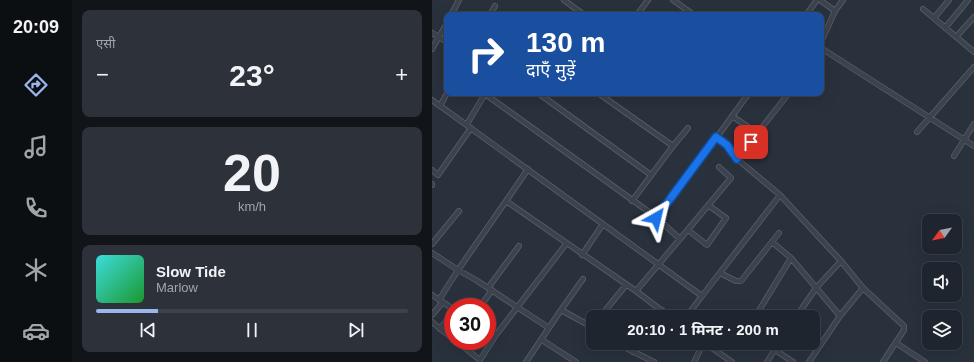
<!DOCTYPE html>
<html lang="hi">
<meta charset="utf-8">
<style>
:root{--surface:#1f252e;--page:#2c313a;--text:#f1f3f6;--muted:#a1a5aa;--line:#3c424a;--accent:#9ab6ec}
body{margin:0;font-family:Arial,"Noto Sans Devanagari",sans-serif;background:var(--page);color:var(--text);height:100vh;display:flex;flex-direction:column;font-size:15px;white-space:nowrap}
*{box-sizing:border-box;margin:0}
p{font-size:13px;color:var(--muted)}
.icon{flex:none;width:22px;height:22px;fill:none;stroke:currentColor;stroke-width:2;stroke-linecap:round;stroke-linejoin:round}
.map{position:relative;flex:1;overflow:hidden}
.sheet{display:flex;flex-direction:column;gap:10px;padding:10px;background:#111419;width:360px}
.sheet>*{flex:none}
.banner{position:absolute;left:12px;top:12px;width:380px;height:84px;border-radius:8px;box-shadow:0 4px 16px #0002,0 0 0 1px var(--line);background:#1a4fa0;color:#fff;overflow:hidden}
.needle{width:26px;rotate:237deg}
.fabs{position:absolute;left:490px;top:214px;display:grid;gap:8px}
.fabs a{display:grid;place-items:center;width:40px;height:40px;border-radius:8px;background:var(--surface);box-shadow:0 4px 16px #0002,0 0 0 1px var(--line);font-size:20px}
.speed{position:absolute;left:12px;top:298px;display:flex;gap:8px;font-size:20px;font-weight:700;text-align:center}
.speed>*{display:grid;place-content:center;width:52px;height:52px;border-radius:50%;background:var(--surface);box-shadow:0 4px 16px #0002,0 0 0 1px var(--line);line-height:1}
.speed .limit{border:6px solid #d22;background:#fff;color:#111}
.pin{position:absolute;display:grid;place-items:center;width:34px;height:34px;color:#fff;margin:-17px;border-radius:8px;box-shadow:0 2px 6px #0006}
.me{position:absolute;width:44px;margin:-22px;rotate:37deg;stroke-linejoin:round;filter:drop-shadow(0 0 3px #0008)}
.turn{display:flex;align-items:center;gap:14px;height:84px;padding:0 16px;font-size:18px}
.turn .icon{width:52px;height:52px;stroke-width:2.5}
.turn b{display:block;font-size:28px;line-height:34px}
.big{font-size:30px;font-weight:700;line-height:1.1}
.sheet .card{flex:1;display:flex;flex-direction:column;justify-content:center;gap:6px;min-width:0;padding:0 14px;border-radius:8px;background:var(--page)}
.sheet .dial{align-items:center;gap:0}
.dial b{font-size:52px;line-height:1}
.song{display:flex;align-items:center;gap:12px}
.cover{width:48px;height:48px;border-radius:6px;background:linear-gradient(135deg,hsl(180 70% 55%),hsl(130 70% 35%))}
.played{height:4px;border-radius:2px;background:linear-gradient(90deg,var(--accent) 20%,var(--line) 20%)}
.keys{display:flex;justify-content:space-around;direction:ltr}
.heat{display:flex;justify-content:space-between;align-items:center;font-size:22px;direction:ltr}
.trip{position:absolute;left:154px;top:310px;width:234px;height:40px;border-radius:8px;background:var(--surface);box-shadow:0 4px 16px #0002,0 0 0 1px var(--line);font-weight:700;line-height:40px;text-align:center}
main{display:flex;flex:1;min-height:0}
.tab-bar{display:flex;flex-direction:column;width:72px;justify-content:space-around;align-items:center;background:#0c0f12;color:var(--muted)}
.tab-bar .icon{width:28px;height:28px}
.tab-bar .selected{color:var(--accent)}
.tab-bar b{font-size:18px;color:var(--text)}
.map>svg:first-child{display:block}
</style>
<main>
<nav class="tab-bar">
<b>20:09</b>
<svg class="icon selected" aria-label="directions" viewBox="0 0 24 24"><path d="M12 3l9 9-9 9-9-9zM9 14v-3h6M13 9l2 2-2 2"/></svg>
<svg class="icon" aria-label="music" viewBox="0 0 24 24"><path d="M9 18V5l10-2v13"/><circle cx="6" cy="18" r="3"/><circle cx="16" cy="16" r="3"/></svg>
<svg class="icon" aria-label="phone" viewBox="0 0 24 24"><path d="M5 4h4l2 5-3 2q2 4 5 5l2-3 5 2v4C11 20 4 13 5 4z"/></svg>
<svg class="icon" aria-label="climate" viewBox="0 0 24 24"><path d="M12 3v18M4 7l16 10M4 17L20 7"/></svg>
<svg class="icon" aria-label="car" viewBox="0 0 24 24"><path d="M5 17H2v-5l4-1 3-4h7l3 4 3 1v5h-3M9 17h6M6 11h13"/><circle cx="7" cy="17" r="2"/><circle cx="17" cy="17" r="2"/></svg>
</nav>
<section class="sheet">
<div class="card"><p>एसी</p>
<div class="heat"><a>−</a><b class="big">23°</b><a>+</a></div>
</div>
<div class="card dial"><b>20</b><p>km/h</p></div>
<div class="card">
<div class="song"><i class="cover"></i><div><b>Slow Tide</b><p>Marlow</p></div></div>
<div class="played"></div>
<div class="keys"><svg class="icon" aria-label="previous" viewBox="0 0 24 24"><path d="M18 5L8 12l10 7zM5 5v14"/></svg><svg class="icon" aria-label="pause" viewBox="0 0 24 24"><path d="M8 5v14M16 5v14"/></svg><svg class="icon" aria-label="next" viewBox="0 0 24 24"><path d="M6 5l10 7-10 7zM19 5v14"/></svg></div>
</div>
</section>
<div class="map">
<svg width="542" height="362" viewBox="0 0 542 362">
<rect width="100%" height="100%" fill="#29313d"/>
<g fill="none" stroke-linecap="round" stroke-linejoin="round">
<!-- minor casing -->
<g stroke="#5a616b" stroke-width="6">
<path id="minor" d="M132 0 152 15
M241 0 262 15
M388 0 403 11
M491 9 542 52
M19 15 27 0
M58 15 63 6
M205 15 216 0
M374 15 385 0
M502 18 517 0
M513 28 536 0
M0 33 15 42
M524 37 542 17
M389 42 403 11 411 0
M389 48 542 146
M0 49 15 23
M106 93 219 175
M166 93 241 146 200 201
M0 100 270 296 348 195 409 261 431 288 472 326V330L451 362
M8 106 15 93
M300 116 325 133
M35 124 53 94 224 217
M485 132 542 67
M285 137 317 93
M241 146 256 128
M522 156 542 124
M305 159 357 93
M0 170 6 175 39 128
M0 185V184
M74 201 96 169
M256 230 275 245 294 218 276 205
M248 239 299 178 287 167
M340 242 359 258
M0 244 27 211
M0 253 26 270 74 201 204 291 248 239 224 217 285 137 295 145 305 159 348 195
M150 255 171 224
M288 273 304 281H309L347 233
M56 288 87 246
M204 291 238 317
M0 295 21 309
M7 300 26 270 44 280 117 328
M48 307 60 290
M129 310 151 279
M0 315 11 302
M168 317 194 285
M225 317 230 310
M254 317 270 296
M323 317 359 258 408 316
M364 317 384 288 409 261
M0 322 21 339
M8 329 21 312
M55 330 64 335 134 244
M110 340 144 362
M24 341 48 360 64 335
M184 343 222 362
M333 343 361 362
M464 343 493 362
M201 352 207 343
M94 362 129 310 160 327 161 326
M262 362 270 346H277L300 362
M335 362 347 343
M377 362 408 316 431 288"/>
</g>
<!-- minor -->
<use href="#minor" stroke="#3c434e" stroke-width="4.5"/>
</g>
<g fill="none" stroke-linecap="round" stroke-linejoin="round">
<!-- route casing -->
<g stroke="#114b97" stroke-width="10">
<path id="route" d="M224 218 284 137 295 145 305 159 319 142"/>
</g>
<!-- route -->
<use href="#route" stroke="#1a73e8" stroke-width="7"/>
</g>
</svg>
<div class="fabs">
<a><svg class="needle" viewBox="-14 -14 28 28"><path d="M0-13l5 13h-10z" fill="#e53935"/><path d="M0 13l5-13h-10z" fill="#a1a5aa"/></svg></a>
<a><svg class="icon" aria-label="sound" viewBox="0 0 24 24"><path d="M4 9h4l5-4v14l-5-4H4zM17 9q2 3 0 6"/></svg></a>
<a><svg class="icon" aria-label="layers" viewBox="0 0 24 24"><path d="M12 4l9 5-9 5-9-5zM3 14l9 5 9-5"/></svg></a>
</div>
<div class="speed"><div class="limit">30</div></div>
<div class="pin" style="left:319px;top:142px;background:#d93025"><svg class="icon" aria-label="arrive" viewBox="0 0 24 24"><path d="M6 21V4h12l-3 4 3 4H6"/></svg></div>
<svg class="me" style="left:224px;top:218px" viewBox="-20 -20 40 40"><path d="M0-17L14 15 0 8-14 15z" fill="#1a73e8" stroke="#fff" stroke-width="4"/></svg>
<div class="trip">20:10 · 1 मिनट · 200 m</div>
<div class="banner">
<div class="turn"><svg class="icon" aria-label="right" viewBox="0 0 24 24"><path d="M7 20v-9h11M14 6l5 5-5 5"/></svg><div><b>130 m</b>दाएँ मुड़ें</div></div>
</div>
</div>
</main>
